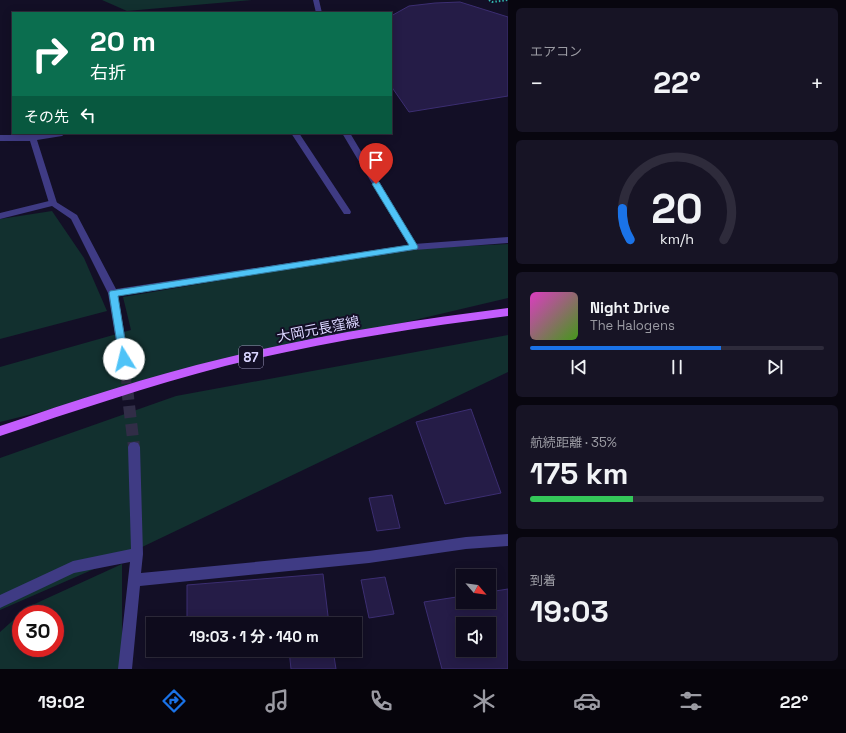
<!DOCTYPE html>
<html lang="ja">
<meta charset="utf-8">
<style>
:root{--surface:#0e0b1c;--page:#171425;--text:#f1f3f6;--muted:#9b9ba3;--line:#2e2b3b;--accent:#1a73e8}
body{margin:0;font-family:"Space Grotesk","Noto Sans JP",sans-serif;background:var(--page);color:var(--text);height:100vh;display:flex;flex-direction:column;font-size:15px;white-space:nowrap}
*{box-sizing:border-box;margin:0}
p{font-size:13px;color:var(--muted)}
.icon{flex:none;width:22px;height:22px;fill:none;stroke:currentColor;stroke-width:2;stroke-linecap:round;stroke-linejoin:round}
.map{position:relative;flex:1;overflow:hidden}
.panel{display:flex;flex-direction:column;gap:8px;padding:8px;background:#08060f;width:338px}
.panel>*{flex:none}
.banner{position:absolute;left:12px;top:12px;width:380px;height:122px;border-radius:0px;box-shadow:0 2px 10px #0003,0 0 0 1px var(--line);background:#0b6e4f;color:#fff;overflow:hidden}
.needle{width:26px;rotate:118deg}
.buttons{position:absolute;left:456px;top:569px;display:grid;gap:8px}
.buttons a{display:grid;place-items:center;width:40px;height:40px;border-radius:0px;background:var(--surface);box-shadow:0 2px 10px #0003,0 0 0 1px var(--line);font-size:20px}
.speed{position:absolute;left:12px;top:605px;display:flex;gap:8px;font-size:20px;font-weight:700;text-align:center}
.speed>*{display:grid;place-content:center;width:52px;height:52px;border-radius:50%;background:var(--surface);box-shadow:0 2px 10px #0003,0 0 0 1px var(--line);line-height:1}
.speed .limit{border:6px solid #d22;background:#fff;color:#111}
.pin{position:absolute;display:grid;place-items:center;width:34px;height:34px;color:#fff;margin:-41px -17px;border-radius:50% 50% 50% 0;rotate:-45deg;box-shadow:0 0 4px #0007}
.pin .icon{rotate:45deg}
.me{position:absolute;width:44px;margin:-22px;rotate:351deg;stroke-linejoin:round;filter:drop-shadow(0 0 3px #0008)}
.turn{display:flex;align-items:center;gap:14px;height:84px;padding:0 12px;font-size:18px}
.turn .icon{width:52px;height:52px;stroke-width:2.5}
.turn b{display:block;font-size:28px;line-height:34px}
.then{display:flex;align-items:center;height:38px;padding:0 12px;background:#0003;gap:8px;font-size:15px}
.big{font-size:30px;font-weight:700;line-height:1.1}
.panel .card{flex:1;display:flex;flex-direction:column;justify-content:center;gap:6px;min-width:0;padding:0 14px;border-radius:6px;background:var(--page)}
.panel .dial{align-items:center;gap:0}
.dial svg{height:104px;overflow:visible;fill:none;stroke:var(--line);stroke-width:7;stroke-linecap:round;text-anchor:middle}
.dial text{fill:var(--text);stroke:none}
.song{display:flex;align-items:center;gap:12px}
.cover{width:48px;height:48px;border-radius:6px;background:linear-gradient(135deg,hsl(310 70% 55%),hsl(100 70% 35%))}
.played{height:4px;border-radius:2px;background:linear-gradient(90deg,var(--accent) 65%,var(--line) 65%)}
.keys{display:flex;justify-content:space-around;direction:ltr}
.heat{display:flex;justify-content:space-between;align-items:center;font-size:22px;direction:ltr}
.charge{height:6px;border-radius:3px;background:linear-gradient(90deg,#34c759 35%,var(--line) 0)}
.trip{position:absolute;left:146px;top:617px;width:216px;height:40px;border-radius:0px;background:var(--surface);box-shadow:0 2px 10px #0003,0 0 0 1px var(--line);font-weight:700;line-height:40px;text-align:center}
.tabs{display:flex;height:64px;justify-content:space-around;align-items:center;background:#06040b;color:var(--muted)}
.tabs .icon{width:28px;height:28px}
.tabs .on{color:var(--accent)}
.tabs b{font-size:18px;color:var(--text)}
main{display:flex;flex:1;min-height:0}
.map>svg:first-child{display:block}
</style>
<main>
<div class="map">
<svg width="508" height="669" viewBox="0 0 508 669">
<rect width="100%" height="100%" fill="#130f26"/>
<!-- green -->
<path fill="#12302f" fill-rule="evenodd" d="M102 0H252L127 11Z
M52 211 84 258 107 311 0 339V219Z
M508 244V298L334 339 0 422V367L131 330 123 297 406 249Z
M508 335V372L117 559 0 610V458L176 396Z
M122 564V669H0V632L28 607ZM21 614H55V648H21Z"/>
<!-- building -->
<path fill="#251c47" stroke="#3c2e72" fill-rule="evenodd" d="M460 2 508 17V96L409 112 391 86V16L409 6 435 3Z
M471 409 501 493 445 504 416 422Z
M392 495 400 528 377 531 369 498Z
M323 574 329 624H187V585Z
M385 577 394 614 369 618 361 580Z
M508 589V669H442L424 602 463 596V602H489V592ZM463 624H489V650H463Z
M289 650H333L336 669H291Z"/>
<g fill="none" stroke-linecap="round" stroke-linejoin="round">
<!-- minor-tunnel-far1 -->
<path stroke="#312d47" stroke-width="10" stroke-dasharray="10 4.5" stroke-linecap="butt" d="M124 359 127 389"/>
<!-- minor-tunnel -->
<path stroke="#312d47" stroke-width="12" stroke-dasharray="12 6" stroke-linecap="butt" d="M127 388 134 447"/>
<!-- path -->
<path stroke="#31b7b0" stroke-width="2" stroke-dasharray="1.5 2" stroke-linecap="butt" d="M489 0 492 2 508 0"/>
<!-- service -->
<path fill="#3f3b84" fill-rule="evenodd" d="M313 0H319L322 13H316Z
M47 133H66L62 136 37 140 57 203 53 206 49 203 30 141H0V135H33Z
M291 133H299L350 210 351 212 350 214H344Z
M342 133H350L417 245 419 247 417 249H411Z"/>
<!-- minor -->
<path fill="#3f3b84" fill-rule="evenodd" d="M53 200 77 215 116 289 414 244 508 237V243L414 250 118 296 129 359 128 362 124 363 120 362 119 359 108 293 71 219 52 206 0 219V213Z
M134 442 138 443 140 447 143 554 141 573 369 551 466 537 508 534V546L466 549 369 563 140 586 132 669H118L130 562 74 573 0 608V595L73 561 131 549 128 447 130 443Z"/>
<!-- primary -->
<path fill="#c35dfd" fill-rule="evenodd" d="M508 308V316C413 328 318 343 225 366 149 386 74 411 0 436V426C74 401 149 376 225 358 318 335 413 320 508 308Z"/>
</g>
<!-- route -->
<path fill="#4fc3f7" stroke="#337fa1" d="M376 181 379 182 417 245 418 247 417 249 118 296 128 359 127 362H120L109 293 110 291 409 245 372 184Z"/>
<g text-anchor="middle" stroke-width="4" stroke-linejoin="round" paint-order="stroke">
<!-- shield labels -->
<rect fill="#130f26" stroke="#9e9abe" stroke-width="1" x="239" y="346" width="24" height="22" rx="3"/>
<g font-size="13" font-weight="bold" fill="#dad5ff">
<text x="251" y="362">87</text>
</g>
<!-- street labels -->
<g font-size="14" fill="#dad5ff" stroke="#130f26">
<text transform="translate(318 329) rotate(-11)" y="5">大岡元長窪線</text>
</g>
</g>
</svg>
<div class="buttons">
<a><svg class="needle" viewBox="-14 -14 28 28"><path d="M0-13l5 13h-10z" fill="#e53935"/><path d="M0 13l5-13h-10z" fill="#9b9ba3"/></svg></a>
<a><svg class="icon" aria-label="sound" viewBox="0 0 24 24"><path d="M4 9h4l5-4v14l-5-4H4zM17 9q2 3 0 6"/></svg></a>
</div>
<div class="speed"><div class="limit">30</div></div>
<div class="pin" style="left:376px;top:184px;background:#d93025"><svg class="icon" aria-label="arrive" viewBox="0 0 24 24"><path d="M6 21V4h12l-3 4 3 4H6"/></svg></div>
<svg class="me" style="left:124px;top:359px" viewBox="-20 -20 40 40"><circle r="19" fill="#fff"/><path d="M0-13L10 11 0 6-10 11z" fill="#4fc3f7"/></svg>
<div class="trip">19:03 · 1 分 · 140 m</div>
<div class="banner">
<div class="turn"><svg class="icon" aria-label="right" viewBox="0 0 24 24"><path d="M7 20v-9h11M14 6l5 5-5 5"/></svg><div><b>20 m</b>右折</div></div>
<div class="then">その先<svg class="icon" aria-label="left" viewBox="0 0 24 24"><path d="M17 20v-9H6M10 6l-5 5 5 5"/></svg></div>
</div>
</div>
<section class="panel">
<div class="card"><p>エアコン</p>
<div class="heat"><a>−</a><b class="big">22°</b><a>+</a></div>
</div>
<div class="card dial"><svg viewBox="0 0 100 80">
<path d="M14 69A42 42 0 1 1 86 69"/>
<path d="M14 69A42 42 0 0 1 8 45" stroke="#1a73e8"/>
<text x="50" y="56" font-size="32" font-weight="700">20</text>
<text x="50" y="72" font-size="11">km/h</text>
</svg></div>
<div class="card">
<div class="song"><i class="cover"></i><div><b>Night Drive</b><p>The Halogens</p></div></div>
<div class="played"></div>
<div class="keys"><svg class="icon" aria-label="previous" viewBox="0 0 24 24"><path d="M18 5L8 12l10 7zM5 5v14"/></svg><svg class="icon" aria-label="pause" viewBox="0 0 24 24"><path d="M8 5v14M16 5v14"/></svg><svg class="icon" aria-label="next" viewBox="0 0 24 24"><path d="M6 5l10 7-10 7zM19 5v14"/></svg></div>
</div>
<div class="card"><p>航続距離 · 35%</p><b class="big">175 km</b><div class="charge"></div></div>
<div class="card"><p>到着</p><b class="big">19:03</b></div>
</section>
</main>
<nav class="tabs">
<b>19:02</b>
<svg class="icon on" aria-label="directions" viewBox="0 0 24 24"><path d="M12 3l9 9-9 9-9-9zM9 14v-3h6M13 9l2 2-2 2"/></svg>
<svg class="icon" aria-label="music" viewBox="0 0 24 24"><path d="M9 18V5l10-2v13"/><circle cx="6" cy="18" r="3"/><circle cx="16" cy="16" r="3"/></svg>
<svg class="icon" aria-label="phone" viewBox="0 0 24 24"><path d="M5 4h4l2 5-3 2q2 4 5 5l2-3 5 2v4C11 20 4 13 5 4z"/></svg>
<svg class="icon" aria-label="climate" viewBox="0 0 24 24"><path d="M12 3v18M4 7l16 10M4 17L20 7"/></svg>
<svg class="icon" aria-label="car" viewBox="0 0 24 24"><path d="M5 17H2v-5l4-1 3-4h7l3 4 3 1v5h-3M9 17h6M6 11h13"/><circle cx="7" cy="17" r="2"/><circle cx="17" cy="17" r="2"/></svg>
<svg class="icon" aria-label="filters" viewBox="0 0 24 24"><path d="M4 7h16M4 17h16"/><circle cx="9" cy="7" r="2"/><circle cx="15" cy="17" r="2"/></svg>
<b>22°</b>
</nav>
